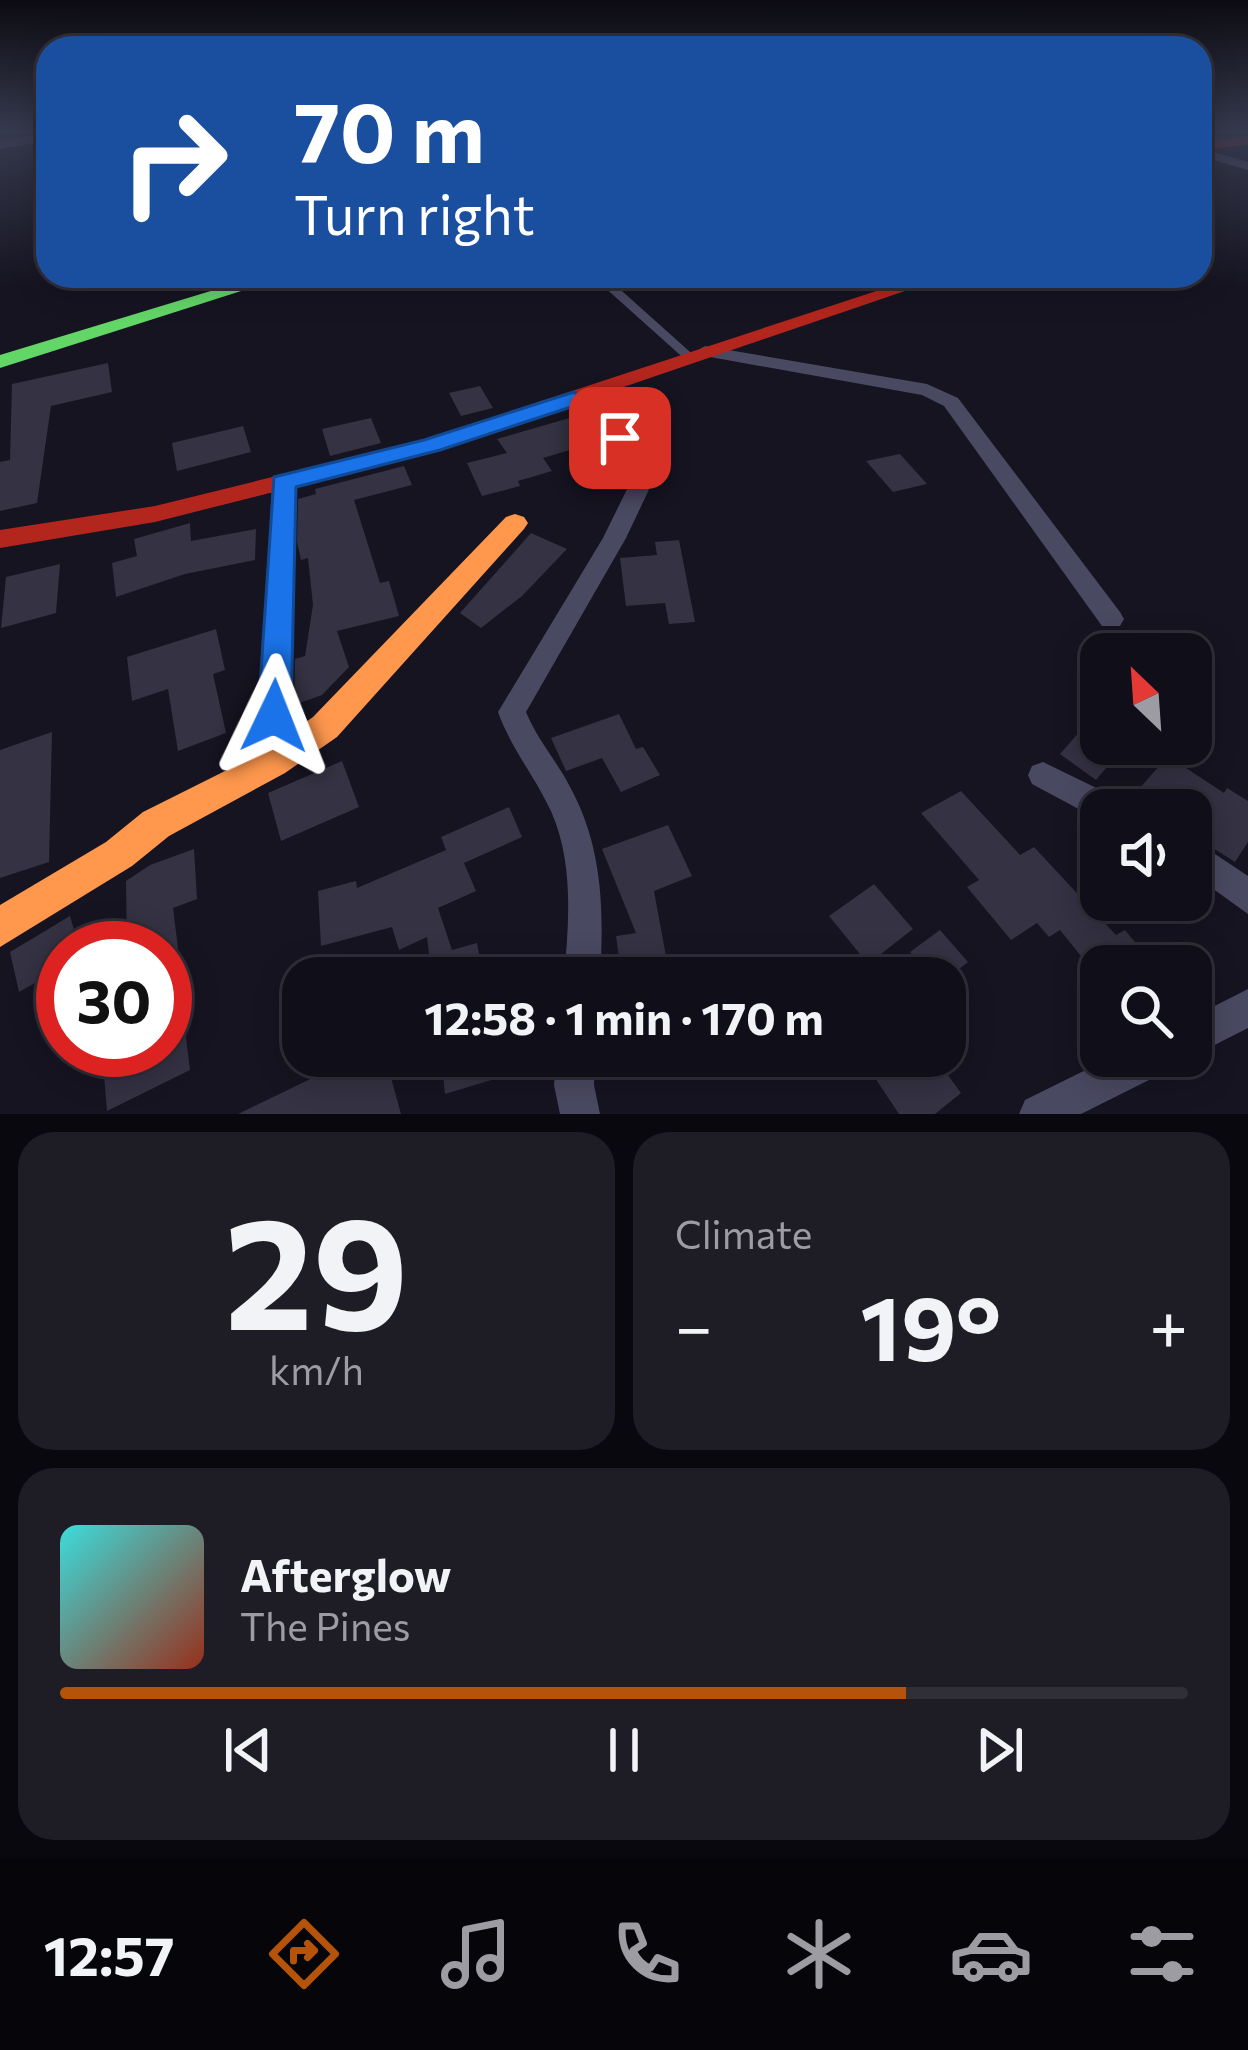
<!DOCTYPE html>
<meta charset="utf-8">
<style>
:root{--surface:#100f19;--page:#1e1d26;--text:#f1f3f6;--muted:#9c9ca2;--line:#302f38;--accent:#b45309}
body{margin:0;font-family:Commissioner,sans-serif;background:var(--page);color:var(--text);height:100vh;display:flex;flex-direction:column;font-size:45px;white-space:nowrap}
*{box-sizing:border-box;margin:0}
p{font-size:39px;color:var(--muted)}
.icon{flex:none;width:66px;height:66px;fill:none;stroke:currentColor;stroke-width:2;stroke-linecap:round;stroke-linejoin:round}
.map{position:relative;height:1114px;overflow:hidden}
.details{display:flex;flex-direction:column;gap:18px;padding:18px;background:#09080e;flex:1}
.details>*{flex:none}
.guide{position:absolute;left:36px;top:36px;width:1176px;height:252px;border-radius:36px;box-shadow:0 6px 30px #0003,0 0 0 3px var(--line);background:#1a4fa0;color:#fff;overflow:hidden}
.needle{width:78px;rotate:335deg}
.tools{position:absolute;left:1080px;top:633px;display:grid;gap:24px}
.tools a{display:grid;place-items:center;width:132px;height:132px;border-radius:24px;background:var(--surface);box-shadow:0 6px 30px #0003,0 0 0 3px var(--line);font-size:60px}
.speed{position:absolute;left:36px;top:921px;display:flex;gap:24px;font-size:60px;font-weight:700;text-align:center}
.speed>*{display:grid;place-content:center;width:156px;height:156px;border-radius:50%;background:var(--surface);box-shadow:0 6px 30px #0003,0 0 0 3px var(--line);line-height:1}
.speed .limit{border:18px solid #d22;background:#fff;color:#111}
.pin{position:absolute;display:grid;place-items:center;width:102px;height:102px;color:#fff;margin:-51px;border-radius:24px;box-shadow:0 6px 18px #0006}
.me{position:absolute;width:132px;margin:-66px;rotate:2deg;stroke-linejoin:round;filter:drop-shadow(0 0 9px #0008)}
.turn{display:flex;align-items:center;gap:42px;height:252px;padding:0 60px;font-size:54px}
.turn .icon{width:156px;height:156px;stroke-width:2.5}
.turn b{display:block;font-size:84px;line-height:102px}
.big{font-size:90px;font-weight:700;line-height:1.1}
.details .tile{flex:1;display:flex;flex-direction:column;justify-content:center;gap:18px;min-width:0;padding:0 42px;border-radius:36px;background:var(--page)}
.details .dial{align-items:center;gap:0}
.dial b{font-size:156px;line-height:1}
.song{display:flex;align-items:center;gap:36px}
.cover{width:144px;height:144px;border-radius:18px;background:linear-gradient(135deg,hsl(180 70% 55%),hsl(10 70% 35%))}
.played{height:12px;border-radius:6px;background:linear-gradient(90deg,var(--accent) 75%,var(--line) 75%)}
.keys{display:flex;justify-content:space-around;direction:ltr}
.heat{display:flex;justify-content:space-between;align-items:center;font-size:66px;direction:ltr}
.details .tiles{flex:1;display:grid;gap:18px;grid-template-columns:1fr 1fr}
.tile:last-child{grid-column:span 2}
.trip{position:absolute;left:282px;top:957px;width:684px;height:120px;border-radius:36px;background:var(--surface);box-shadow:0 6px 30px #0003,0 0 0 3px var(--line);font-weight:700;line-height:120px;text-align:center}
.dock{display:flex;height:192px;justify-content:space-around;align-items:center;background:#06060a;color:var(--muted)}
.dock .icon{width:84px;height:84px}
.dock .active{color:var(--accent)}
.dock b{font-size:54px;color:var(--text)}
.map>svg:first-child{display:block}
</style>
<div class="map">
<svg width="1248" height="1114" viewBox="0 0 1248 1114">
<rect width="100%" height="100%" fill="#161421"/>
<!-- building -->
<path fill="#343243" d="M108 363 112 392 51 406 37 503 0 511V462L10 460 12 384Z
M480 386 493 408 461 416 449 393Z
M573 417 593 443 543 458 552 471 518 481 520 486 482 496 467 463 507 453 497 439Z
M371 418 381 443 330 456 322 429Z
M243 426 251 452 177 471 172 443Z
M900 454 927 484 893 492 866 461Z
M404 466 412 485 354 500 380 583 389 581 399 616 337 631 349 667 322 695 294 705 295 659 305 656 313 605 308 558 301 560 297 542 298 499 316 494 315 489Z
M190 523 191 541 256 529 255 560 185 574 116 597 112 563 137 556 134 539Z
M531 533 567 549 522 596 481 628 460 613Z
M679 540 695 622 669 624 665 603 626 606 620 558 657 555 655 542Z
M60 564 56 613 1 628 6 577Z
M216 629 225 670 213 674 226 733 178 751 168 689 132 701 127 657Z
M619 714 636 749 643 747 660 775 621 792 602 758 566 771 551 738Z
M1081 730 1117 755 1096 780 1060 754Z
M52 732 49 862 0 878V750Z
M1168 756 1224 793 1227 788 1248 801V842L1235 862 1191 834V810H1167L1138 790Z
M342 761 359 807 281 841 268 793Z
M961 791 1020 855 1034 847 1116 935 1125 930 1155 966H1089L1060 930 1049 937 1037 923 1011 940 967 887 979 880 921 813Z
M509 807 522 837 464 863 476 891 438 908 452 950 477 943 483 978H432L427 937 399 950 392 927 321 946 318 891 356 881 357 888 446 850 441 837Z
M668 825 692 876 654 891 670 978H622L616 936 636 933 602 849Z
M194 849 197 899 173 908 178 948H127L126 881 150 865Z
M874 884 913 929 868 964 829 916Z
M70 916 79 948H63V967L19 992 10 952Z
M940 930 968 962 948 978H933L910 952Z
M181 998 190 1070 107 1111 102 1050H165V999Z
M358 1056H385L401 1114H238Z
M441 1056H494L498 1078 445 1094Z
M894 1056H934L961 1093 935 1114H899L871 1072Z"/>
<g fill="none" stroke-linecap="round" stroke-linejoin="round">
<!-- lane -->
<path stroke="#4a4962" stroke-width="9" d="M612 288 689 357"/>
<!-- street -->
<path fill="#4a4962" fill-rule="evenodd" d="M48 133V141L0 149V141Z
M1200 148 1248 162V170L1200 156Z
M705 346 927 384 958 398 1120 612 1124 619 1120 626H1102L944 406 922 395 699 355 696 351Z
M574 392 627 434 655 477 626 538 526 712C537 739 556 760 569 785 603 846 604 910 600 978H564C569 923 574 863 551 811 535 777 511 748 498 712L603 538 633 477 612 442 564 398Z
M283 475 294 482 288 763 284 772 273 776 262 772 258 763 272 482Z
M1043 762 1121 800 1126 810H1101V821L1032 784 1028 775 1032 766Z
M1191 838 1248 876V914L1191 873Z
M1248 989V1028L1191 1057 1189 1056 1191 1018Z
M557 1056H595L594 1085 600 1114H560L554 1085Z
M1114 1056H1174L1169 1070 1081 1114H1019L1025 1100Z"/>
<!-- fast -->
<path fill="#63d668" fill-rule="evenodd" d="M260 276H288L0 368V355Z"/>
<!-- slow -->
<path fill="#ff974d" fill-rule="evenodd" d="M515 514 524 517 528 523 524 529 337 737 285 773 169 836 132 866 0 947V905L106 842 143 812 261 753 313 717 506 517Z"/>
<!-- jam -->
<path fill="#b3261e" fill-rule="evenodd" d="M1248 136V144L1200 151V143Z
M922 276H949L439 450 155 522 0 548V530L155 506 423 440Z"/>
</g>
<!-- sky -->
<linearGradient id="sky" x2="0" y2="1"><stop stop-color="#0c0b12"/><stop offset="0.46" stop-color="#363a4e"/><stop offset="1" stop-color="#363a4e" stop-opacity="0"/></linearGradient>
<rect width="1248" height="287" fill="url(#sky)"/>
<!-- route -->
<path fill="#1a73e8" stroke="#114b97" stroke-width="3" d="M574 392 629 433V443H612L571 407 440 450 296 487 291 716 286 725 274 729 263 725 258 716 274 477 424 440Z"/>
</svg>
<div class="tools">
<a><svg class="needle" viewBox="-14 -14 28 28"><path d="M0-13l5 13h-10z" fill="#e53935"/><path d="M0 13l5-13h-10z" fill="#9c9ca2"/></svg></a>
<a><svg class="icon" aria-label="sound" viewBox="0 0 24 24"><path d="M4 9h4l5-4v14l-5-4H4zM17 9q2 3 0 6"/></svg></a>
<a><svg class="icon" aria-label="search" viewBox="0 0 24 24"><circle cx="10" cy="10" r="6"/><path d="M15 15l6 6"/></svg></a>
</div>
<div class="speed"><div class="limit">30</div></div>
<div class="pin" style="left:620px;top:438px;background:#d93025"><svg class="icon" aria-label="arrive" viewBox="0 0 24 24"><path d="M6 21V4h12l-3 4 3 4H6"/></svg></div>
<svg class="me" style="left:274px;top:716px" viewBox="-20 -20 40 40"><path d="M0-17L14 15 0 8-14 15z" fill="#1a73e8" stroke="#fff" stroke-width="4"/></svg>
<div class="trip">12:58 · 1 min · 170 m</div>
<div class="guide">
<div class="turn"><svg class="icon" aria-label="right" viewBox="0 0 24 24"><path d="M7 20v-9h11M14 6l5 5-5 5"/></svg><div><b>70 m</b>Turn right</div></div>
</div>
</div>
<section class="details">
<div class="tiles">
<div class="tile dial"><b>29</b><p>km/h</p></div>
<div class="tile"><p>Climate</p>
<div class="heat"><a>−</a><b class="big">19°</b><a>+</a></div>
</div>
<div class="tile">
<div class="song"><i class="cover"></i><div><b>Afterglow</b><p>The Pines</p></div></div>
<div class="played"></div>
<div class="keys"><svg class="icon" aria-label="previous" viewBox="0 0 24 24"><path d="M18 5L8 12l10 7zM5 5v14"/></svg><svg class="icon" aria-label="pause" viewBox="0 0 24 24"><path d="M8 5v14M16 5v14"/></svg><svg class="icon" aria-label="next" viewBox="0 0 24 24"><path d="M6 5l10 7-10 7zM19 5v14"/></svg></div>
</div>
</div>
</section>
<nav class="dock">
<b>12:57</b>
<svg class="icon active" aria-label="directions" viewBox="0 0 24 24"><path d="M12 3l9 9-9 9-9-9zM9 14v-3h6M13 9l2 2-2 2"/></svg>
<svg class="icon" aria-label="music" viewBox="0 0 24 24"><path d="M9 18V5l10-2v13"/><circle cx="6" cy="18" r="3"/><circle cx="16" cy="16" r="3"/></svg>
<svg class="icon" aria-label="phone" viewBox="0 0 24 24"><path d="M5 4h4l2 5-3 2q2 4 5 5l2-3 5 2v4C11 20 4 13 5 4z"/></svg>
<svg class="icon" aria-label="climate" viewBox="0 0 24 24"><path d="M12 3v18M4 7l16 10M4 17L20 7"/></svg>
<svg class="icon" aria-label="car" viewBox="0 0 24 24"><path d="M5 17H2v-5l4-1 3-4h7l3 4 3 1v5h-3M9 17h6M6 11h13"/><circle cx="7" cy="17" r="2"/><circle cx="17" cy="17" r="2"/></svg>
<svg class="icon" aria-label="filters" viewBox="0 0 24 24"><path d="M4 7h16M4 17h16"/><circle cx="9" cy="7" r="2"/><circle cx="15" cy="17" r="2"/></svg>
</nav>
